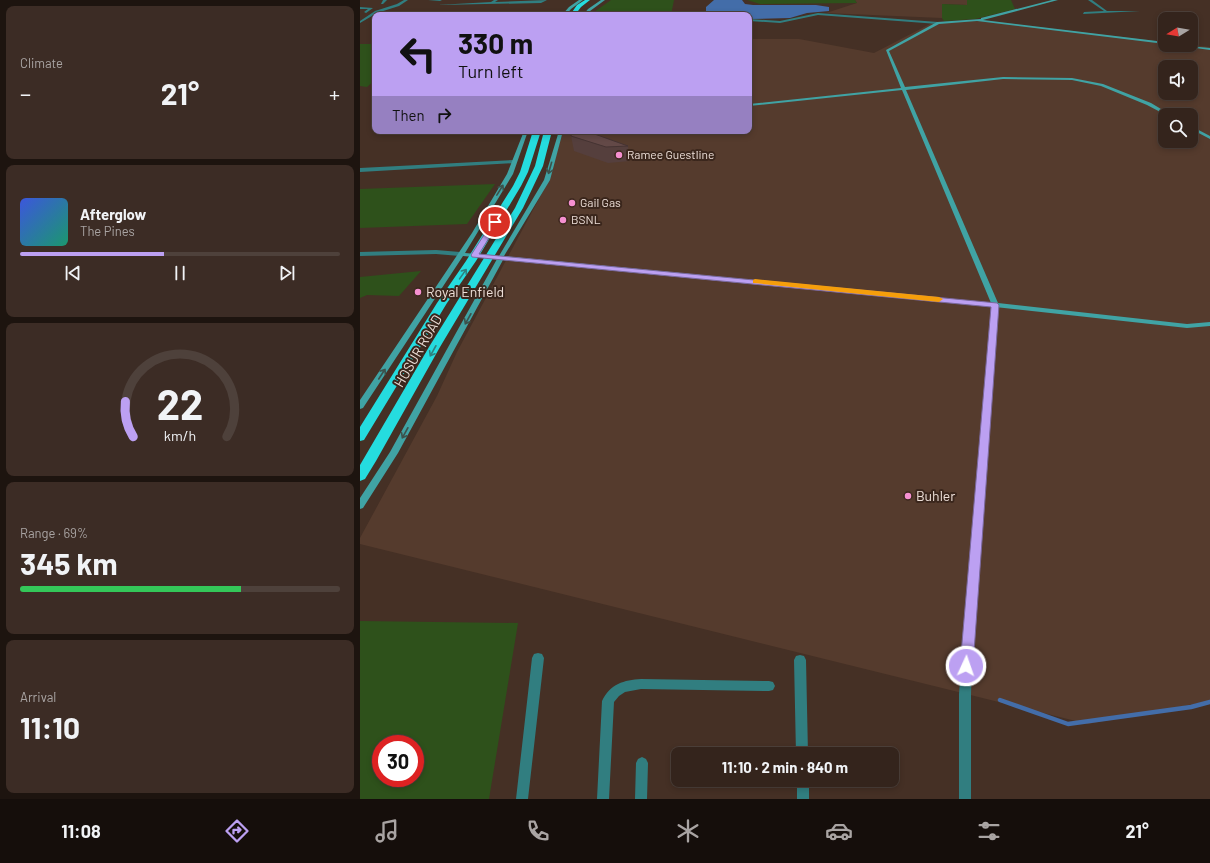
<!DOCTYPE html>
<meta charset="utf-8">
<style>
:root{--surface:#34241c;--page:#3c2c25;--text:#f1f3f6;--muted:#a9a4a3;--line:#4e413b;--accent:#bca0f2}
body{margin:0;font-family:Barlow,sans-serif;background:var(--page);color:var(--text);height:100vh;display:flex;flex-direction:column;font-size:15px;white-space:nowrap}
*{box-sizing:border-box;margin:0}
p{font-size:13px;color:var(--muted)}
.icon{flex:none;width:22px;height:22px;fill:none;stroke:currentColor;stroke-width:2;stroke-linecap:round;stroke-linejoin:round}
.map{position:relative;flex:1;overflow:hidden}
.drawer{display:flex;flex-direction:column;gap:6px;padding:6px;background:#1d140f;width:360px}
.drawer>*{flex:none}
.banner{position:absolute;left:12px;top:12px;width:380px;height:122px;border-radius:8px;box-shadow:0 2px 6px #0003,0 0 0 1px var(--line);background:#bca0f2;color:#111;overflow:hidden}
.needle{width:26px;rotate:259deg}
.fabs{position:absolute;left:798px;top:12px;display:grid;gap:8px}
.fabs a{display:grid;place-items:center;width:40px;height:40px;border-radius:8px;background:var(--surface);box-shadow:0 2px 6px #0003,0 0 0 1px var(--line);font-size:20px}
.speed{position:absolute;left:12px;top:735px;display:flex;gap:8px;font-size:20px;font-weight:700;text-align:center}
.speed>*{display:grid;place-content:center;width:52px;height:52px;border-radius:50%;background:var(--surface);box-shadow:0 2px 6px #0003,0 0 0 1px var(--line);line-height:1}
.speed .limit{border:6px solid #d22;background:#fff;color:#111}
.pin{position:absolute;display:grid;place-items:center;width:34px;height:34px;color:#fff;margin:-17px;border:2px solid #fff;border-radius:50%;box-shadow:0 1px 4px #0007}
.me{position:absolute;width:44px;margin:-22px;rotate:3deg;stroke-linejoin:round;filter:drop-shadow(0 0 3px #0008)}
.turn{display:flex;align-items:center;gap:14px;height:84px;padding:0 20px;font-size:18px}
.turn .icon{width:52px;height:52px;stroke-width:2.5}
.turn b{display:block;font-size:28px;line-height:34px}
.then{display:flex;align-items:center;height:38px;padding:0 20px;background:#0003;gap:8px;font-size:15px}
.big{font-size:30px;font-weight:700;line-height:1.1}
.drawer .widget{flex:1;display:flex;flex-direction:column;justify-content:center;gap:6px;min-width:0;padding:0 14px;border-radius:8px;background:var(--page)}
.drawer .dial{align-items:center;gap:0}
.dial svg{height:104px;overflow:visible;fill:none;stroke:var(--line);stroke-width:7;stroke-linecap:round;text-anchor:middle}
.dial text{fill:var(--text);stroke:none}
.song{display:flex;align-items:center;gap:12px}
.cover{width:48px;height:48px;border-radius:6px;background:linear-gradient(135deg,hsl(230 70% 55%),hsl(160 70% 35%))}
.played{height:4px;border-radius:2px;background:linear-gradient(90deg,var(--accent) 45%,var(--line) 45%)}
.keys{display:flex;justify-content:space-around;direction:ltr}
.heat{display:flex;justify-content:space-between;align-items:center;font-size:22px;direction:ltr}
.charge{height:6px;border-radius:3px;background:linear-gradient(90deg,#34c759 69%,var(--line) 0)}
.trip{position:absolute;left:311px;top:747px;width:228px;height:40px;border-radius:8px;background:var(--surface);box-shadow:0 2px 6px #0003,0 0 0 1px var(--line);font-weight:700;line-height:40px;text-align:center}
.dock{display:flex;height:64px;justify-content:space-around;align-items:center;background:#150e0b;color:var(--muted)}
.dock .icon{width:28px;height:28px}
.dock .active{color:var(--accent)}
.dock b{font-size:18px;color:var(--text)}
main{display:flex;flex:1;min-height:0}
.map>svg:first-child{display:block}
</style>
<main>
<section class="drawer">
<div class="widget"><p>Climate</p>
<div class="heat"><a>−</a><b class="big">21°</b><a>+</a></div>
</div>
<div class="widget">
<div class="song"><i class="cover"></i><div><b>Afterglow</b><p>The Pines</p></div></div>
<div class="played"></div>
<div class="keys"><svg class="icon" aria-label="previous" viewBox="0 0 24 24"><path d="M18 5L8 12l10 7zM5 5v14"/></svg><svg class="icon" aria-label="pause" viewBox="0 0 24 24"><path d="M8 5v14M16 5v14"/></svg><svg class="icon" aria-label="next" viewBox="0 0 24 24"><path d="M6 5l10 7-10 7zM19 5v14"/></svg></div>
</div>
<div class="widget dial"><svg viewBox="0 0 100 80">
<path d="M14 69A42 42 0 1 1 86 69"/>
<path d="M14 69A42 42 0 0 1 8 42" stroke="#bca0f2"/>
<text x="50" y="56" font-size="32" font-weight="700">22</text>
<text x="50" y="72" font-size="11">km/h</text>
</svg></div>
<div class="widget"><p>Range · 69%</p><b class="big">345 km</b><div class="charge"></div></div>
<div class="widget"><p>Arrival</p><b class="big">11:10</b></div>
</section>
<div class="map">
<svg width="850" height="799" viewBox="0 0 850 799">
<rect width="100%" height="100%" fill="#453025"/>
<!-- built -->
<path fill="#553b2d" fill-rule="evenodd" d="M495 0H607V5L582 4V18L466 13 497 3Z
M619 20 805 42V45H831L850 47V701L728 724 0 544V538L77 396 97 352 189 180 203 131H389V39H439L514 53 572 23ZM805 67H831V93H805ZM805 115H831V141H805Z"/>
<!-- green -->
<path fill="#2e511b" fill-rule="evenodd" d="M251 0H314L311 15 234 12Z
M387 0H495L497 3 400 4Z
M607 0H651L655 9 615 19 584 21 582 18V4L607 5Z
M0 44H15V80L7 87 0 86Z
M135 184 107 224 0 228V189Z
M61 271 39 296 7 295 0 298V277Z
M0 621 158 623 129 799H0ZM21 744H55V778H21Z"/>
<!-- water -->
<path fill="#436da9" d="M354 0H382L385 4 393 5H456L469 7V11L447 13 430 18 389 19V15H353L346 13V7Z"/>
<g fill="none" stroke-linecap="round" stroke-linejoin="round">
<!-- stream -->
<path stroke="#436da9" stroke-width="4.5" d="M640 700 708 724 831 707 850 702"/>
<!-- street -->
<path fill="#317e80" fill-rule="evenodd" d="M23 0H27L23 4H21Z
M44 0H48L39 6 17 13 0 23V21L15 11 37 4Z
M68 0H82L80 1Z
M134 0H138L135 2 187 0 181 3 77 5 131 2Z
M728 0H732L747 11H780L723 14 724 12 744 11Z
M0 7 13 8 6 13 4 12 8 9H0Z
M227 12 281 14 283 15 226 14Z
M458 13 578 22 580 23 578 24 458 15 420 23 389 21V19L420 21Z
M14 21H15V25H12Z
M14 31H15V33L12 32Z
M154 160 156 161V163L0 172V168Z
M76 250 100 252 103 254 100 256 76 254 0 256V252Z
M635 303 638 305 613 638 611 694V799H599V694L603 638 632 305Z
M178 653 182 654 184 658 168 799H156L172 658 174 654Z
M440 655 444 656 446 660 448 754H436L434 660 436 656Z
M281 679 409 681 413 682 415 686 413 690 409 691 281 689 265 692 259 696 254 702 249 799H237L242 701C250 684 264 680 281 679Z
M282 757 286 759 288 763 287 799H275L276 763 278 759Z
M437 780H449V799H437Z"/>
<!-- secondary -->
<path fill="#40a3a4" fill-rule="evenodd" d="M219 0H223L211 9 206 15H202L209 7Z
M241 0H245L230 11 227 15H223L228 9Z
M692 0H698L623 20 805 42V44L617 21 579 24 529 51 545 87 643 77 712 78 743 84 791 103 811 115H806L787 105 741 86 712 80 643 79 546 90 638 303 827 324 850 322V326L827 328 635 307 143 260 38 453 3 508 0 509V498L30 452 137 259 103 256 3 408 0 409V400L112 233 147 174 164 131H168L153 174 105 253 139 256 184 180 199 131H203L190 180 144 256 631 303 542 90 389 106V104L541 88 526 50 577 22 621 19V18Z
M819 45 850 48V50L821 46Z
M831 126 850 136V139L831 129Z"/>
<!-- highway -->
<path fill="#25dcdf" fill-rule="evenodd" d="M225 0H230L221 7 215 15H210L217 5Z
M173 131H181L168 172 161 186 116 261 87 303 4 440 0 441V427L77 303 106 261 153 186 160 172Z
M184 131H192L183 166 163 208 80 347 16 461 5 479 0 481V465L69 347 155 208 175 166Z"/>
</g>
<!-- wall -->
<path fill="#553f3d" d="M212 131H231V133L268 146 270 161 248 163 214 151 211 136Z"/>
<!-- building -->
<path fill="#634947" stroke="#453332" d="M212 131H229V132L268 146 246 147 211 136Z"/>
<!-- one-way arrows -->
<defs><path id="oneway-shaft" d="M-6 0H5M1.5-3L5.5 0L1.5 3" fill="none" stroke-width="1.6" stroke-linecap="round" stroke-linejoin="round"/></defs>
<g stroke="#3c524c">
<use href="#oneway-shaft" transform="translate(190 168) rotate(106)"/>
<use href="#oneway-shaft" transform="translate(140 190) rotate(-58)"/>
<use href="#oneway-shaft" transform="translate(108 319) rotate(119)"/>
<use href="#oneway-shaft" transform="translate(22 374) rotate(-57)"/>
<use href="#oneway-shaft" transform="translate(45 433) rotate(119)"/>
</g>
<g stroke="#30817e">
<use href="#oneway-shaft" transform="translate(103 274) rotate(-55)"/>
<use href="#oneway-shaft" transform="translate(73 351) rotate(119)"/>
</g>
<!-- route -->
<path fill="#bca0f2" stroke="#7a689d" d="M133 221 139 222 119 254 637 303 639 305 613 666 611 670 606 672 602 670 600 666 631 307 112 257 111 255Z"/>
<!-- slow -->
<path fill="#f59e0b" d="M395 279 579 297 583 299 579 302 393 283V280Z"/>
<!-- markers -->
<g fill="#f690d0" stroke="#3a261c" stroke-width="1.5">
<circle cx="259" cy="155" r="4"/>
<circle cx="212" cy="203" r="4"/>
<circle cx="203" cy="220" r="4"/>
<circle cx="58" cy="292" r="4"/>
<circle cx="548" cy="496" r="4"/>
</g>
<g text-anchor="middle" stroke-width="4" stroke-linejoin="round" paint-order="stroke">
<!-- far-poi labels -->
<g font-size="12" fill="#eddfd8" stroke="#3a261c" text-anchor="start">
<text x="267" y="159">Ramee Guestline</text>
<text x="220" y="207">Gail Gas</text>
<text x="211" y="224">BSNL</text>
</g>
<!-- poi labels -->
<g font-size="14" fill="#eddfd8" stroke="#3a261c" text-anchor="start">
<text x="66" y="297">Royal Enfield</text>
<text x="556" y="501">Buhler</text>
</g>
<!-- street labels -->
<g font-size="14" fill="#eddfd8" stroke="#3a261c">
<text transform="translate(58 351) rotate(-60)" y="5">HOSUR ROAD</text>
</g>
</g>
</svg>
<div class="fabs">
<a><svg class="needle" viewBox="-14 -14 28 28"><path d="M0-13l5 13h-10z" fill="#e53935"/><path d="M0 13l5-13h-10z" fill="#a9a4a3"/></svg></a>
<a><svg class="icon" aria-label="sound" viewBox="0 0 24 24"><path d="M4 9h4l5-4v14l-5-4H4zM17 9q2 3 0 6"/></svg></a>
<a><svg class="icon" aria-label="search" viewBox="0 0 24 24"><circle cx="10" cy="10" r="6"/><path d="M15 15l6 6"/></svg></a>
</div>
<div class="speed"><div class="limit">30</div></div>
<div class="pin" style="left:135px;top:222px;background:#d93025"><svg class="icon" aria-label="arrive" viewBox="0 0 24 24"><path d="M6 21V4h12l-3 4 3 4H6"/></svg></div>
<svg class="me" style="left:606px;top:666px" viewBox="-20 -20 40 40"><circle r="17" fill="#bca0f2" stroke="#fff" stroke-width="3"/><path d="M0-11L8 9 0 5-8 9z" fill="#fff"/></svg>
<div class="trip">11:10 · 2 min · 840 m</div>
<div class="banner">
<div class="turn"><svg class="icon" aria-label="left" viewBox="0 0 24 24"><path d="M17 20v-9H6M10 6l-5 5 5 5"/></svg><div><b>330 m</b>Turn left</div></div>
<div class="then">Then<svg class="icon" aria-label="right" viewBox="0 0 24 24"><path d="M7 20v-9h11M14 6l5 5-5 5"/></svg></div>
</div>
</div>
</main>
<nav class="dock">
<b>11:08</b>
<svg class="icon active" aria-label="directions" viewBox="0 0 24 24"><path d="M12 3l9 9-9 9-9-9zM9 14v-3h6M13 9l2 2-2 2"/></svg>
<svg class="icon" aria-label="music" viewBox="0 0 24 24"><path d="M9 18V5l10-2v13"/><circle cx="6" cy="18" r="3"/><circle cx="16" cy="16" r="3"/></svg>
<svg class="icon" aria-label="phone" viewBox="0 0 24 24"><path d="M5 4h4l2 5-3 2q2 4 5 5l2-3 5 2v4C11 20 4 13 5 4z"/></svg>
<svg class="icon" aria-label="climate" viewBox="0 0 24 24"><path d="M12 3v18M4 7l16 10M4 17L20 7"/></svg>
<svg class="icon" aria-label="car" viewBox="0 0 24 24"><path d="M5 17H2v-5l4-1 3-4h7l3 4 3 1v5h-3M9 17h6M6 11h13"/><circle cx="7" cy="17" r="2"/><circle cx="17" cy="17" r="2"/></svg>
<svg class="icon" aria-label="filters" viewBox="0 0 24 24"><path d="M4 7h16M4 17h16"/><circle cx="9" cy="7" r="2"/><circle cx="15" cy="17" r="2"/></svg>
<b>21°</b>
</nav>
